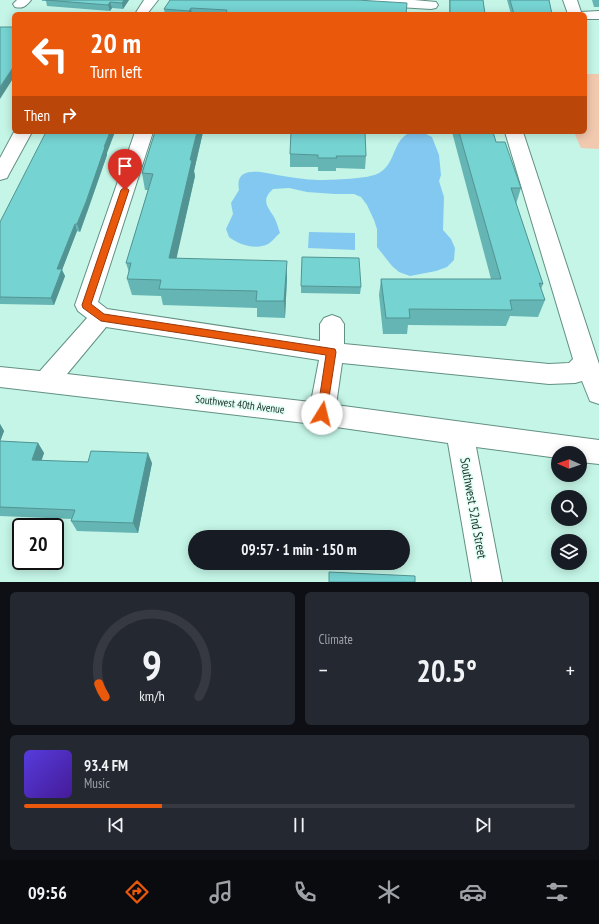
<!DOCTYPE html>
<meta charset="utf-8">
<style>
:root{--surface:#171b24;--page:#242831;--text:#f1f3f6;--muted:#9ea1a6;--line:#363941;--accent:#ea580c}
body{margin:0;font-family:"PT Sans Narrow",sans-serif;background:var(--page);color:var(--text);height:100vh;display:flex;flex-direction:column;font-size:15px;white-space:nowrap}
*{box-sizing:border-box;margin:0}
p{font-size:13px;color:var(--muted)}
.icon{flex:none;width:22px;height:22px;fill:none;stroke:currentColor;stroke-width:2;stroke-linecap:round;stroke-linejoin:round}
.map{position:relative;height:582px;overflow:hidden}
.panel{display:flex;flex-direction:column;gap:10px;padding:10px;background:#0d0f14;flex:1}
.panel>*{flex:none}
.hud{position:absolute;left:12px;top:12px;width:575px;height:122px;border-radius:6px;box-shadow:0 2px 10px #0003;background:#ea580c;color:#fff;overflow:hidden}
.needle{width:26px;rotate:272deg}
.controls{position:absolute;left:551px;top:446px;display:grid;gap:8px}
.controls a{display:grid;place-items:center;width:36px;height:36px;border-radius:50%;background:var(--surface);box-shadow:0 2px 10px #0003;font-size:20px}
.speed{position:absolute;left:12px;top:518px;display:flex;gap:8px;font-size:20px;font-weight:700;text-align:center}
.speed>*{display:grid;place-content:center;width:52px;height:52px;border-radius:50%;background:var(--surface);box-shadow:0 2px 10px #0003;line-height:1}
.speed .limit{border:2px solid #111;border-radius:6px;background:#fff;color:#111}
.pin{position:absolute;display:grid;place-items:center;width:34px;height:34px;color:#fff;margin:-41px -17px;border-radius:50% 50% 50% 0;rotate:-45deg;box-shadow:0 0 4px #0007}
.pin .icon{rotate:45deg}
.me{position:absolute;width:44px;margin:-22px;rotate:9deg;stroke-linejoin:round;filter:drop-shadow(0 0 3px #0008)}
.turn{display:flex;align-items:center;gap:14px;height:84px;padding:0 12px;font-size:18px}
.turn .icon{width:52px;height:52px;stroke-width:2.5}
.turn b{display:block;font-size:28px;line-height:34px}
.then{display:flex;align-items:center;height:38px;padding:0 12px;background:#0003;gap:8px;font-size:15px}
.big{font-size:30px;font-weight:700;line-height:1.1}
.panel .card{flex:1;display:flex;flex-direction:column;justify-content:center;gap:6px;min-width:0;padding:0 14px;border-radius:6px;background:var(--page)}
.panel .dial{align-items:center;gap:0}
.dial svg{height:104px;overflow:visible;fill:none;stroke:var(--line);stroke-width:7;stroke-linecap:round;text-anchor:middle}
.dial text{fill:var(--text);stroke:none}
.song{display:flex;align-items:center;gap:12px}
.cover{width:48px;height:48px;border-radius:6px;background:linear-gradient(135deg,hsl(250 70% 55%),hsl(260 70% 35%))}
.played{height:4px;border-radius:2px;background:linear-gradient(90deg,var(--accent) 25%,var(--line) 25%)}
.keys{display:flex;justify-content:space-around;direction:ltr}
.heat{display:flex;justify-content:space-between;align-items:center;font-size:22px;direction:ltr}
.panel .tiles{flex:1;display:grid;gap:10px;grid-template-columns:1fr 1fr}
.card:last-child{grid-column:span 2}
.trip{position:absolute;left:188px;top:530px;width:222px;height:40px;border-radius:20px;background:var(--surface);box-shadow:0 2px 10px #0003;font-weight:700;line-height:40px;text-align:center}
.tabs{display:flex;height:64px;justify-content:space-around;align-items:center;background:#090b0e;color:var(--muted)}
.tabs .icon{width:28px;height:28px}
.tabs .current{color:var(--accent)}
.tabs b{font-size:18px;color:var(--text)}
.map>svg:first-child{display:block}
</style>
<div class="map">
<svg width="599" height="582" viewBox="0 0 599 582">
<rect width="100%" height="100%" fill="#c4f5e6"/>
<!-- green -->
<path fill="#f1c9af" d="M585 74H599V149L581 148 574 132H585Z"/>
<!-- water -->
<path fill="#83c8f0" d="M412 132H422L432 137 439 155 441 175 439 181 444 197 443 230 451 239 455 248 454 260 447 267 436 271 410 276 399 272 392 266 377 247V229L374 220 367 205 361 197 354 194H335L307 192 289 188 273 189C261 200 267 206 274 217 277 222 278 228 280 233 276 236 272 242 268 244 256 250 239 245 229 237L226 229 233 214 231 203 239 190C234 164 264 173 277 175 291 177 305 180 319 180 332 180 370 179 379 173 397 163 392 138 412 132Z
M309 232 355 233V250L308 248Z"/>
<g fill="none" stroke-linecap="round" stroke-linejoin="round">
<!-- minor casing -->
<g stroke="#629083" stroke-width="2">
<path id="minor" d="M17 0H31C26 6 23 9 15 7L13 4Z
M144 0H158L147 14H135Z
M342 0H414L436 2 438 5 436 8 431 9 349 4 344 3Z
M563 0H577L581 12 599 11V19H585V14H568Z
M14 132H32L9 174 7 178 0 180V158Z
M135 132H153L98 302 107 309 320 341V324L324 318 332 315 340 318 344 324V344L549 364 569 363 573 359 505 132H523L599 364V404L590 401 582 381 575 383 549 384 342 363 336 405 599 440V464L580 462V453H558V458L476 447 502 582H472L448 443 322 425 0 387V367L40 371 87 318 78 311 75 305ZM106 327 319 360 311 402 67 374Z"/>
</g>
<!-- minor -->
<use href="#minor" fill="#fff" fill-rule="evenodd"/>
</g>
<!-- wall -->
<path fill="#65b5b5" d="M42 0H129L123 9 112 8 110 11 47 6 46 1H42Z
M170 0 406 14H165L164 9Z
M449 0H483L485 14H449Z
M507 0H549L552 14H511Z
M592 0H599V7H594Z
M155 132H203L194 171 195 176 176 258 287 277 285 318 257 317V308L163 305 161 296 132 295 127 279 129 272 126 263 148 190H145L142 173Z
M452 132H493L496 142 521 188 516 204 543 284 541 289 545 300 538 317 510 316 506 326 408 325 407 334H383L379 295 381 279H491Z
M107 153V155L88 210 80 232 77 231 62 270 65 276 54 305 0 304V222Z
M290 154 366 156 365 169 336 168V171H318V167H290Z
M301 286 361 287 360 294 301 293Z
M0 424 4 431 0 441 38 443 44 453 41 461 152 463 138 533 77 531 71 521 72 519 0 516Z"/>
<!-- shaded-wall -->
<path fill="#529493" d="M124 0H129L123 9 122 3Z
M110 2 112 8 110 11 108 5Z
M191 8 192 14H189V11Z
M14 66V77L0 99V87Z
M110 132H115L107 153V155L80 232 77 224 104 147Z
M197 132H203L194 171 195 176 173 274 169 258 190 160Z
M75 224 77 231 62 270 65 276 54 305 51 298 57 269Z
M287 261V277L285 318 284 301Z
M0 424 4 431 0 442Z
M38 443 44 453 38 471 32 460Z
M148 453 152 463 138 533 133 523Z"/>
<!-- building -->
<path fill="#75d3d2" stroke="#529493" d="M45 0H124L122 3 110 2 108 5Z
M170 0H357L407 3 406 14H245L226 13 227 10 191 8 189 11 164 9Z
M450 0H483L485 14H456V13H450Z
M510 0H549L552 14H514Z
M0 27H14V66L0 87Z
M46 132H110L104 147H105L86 202 77 224H75L57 269H62L51 298 0 297V222Z
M155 132H197L190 160H192L169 258 287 261 284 301H256L257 291 159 289 161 280 127 279 131 263H126L153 174 142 173Z
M291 132H365L366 156H336L337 158H318V155L290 154Z
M459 132H493L496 142H505L521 188H511L543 284 539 283 545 300H510L512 310 409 309 410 318H386L381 279H501Z
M302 257 359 258 361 287 301 286Z
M0 441 38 443 32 460 88 462 91 451 148 453 133 523 71 521 75 510 0 507Z
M329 572 415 576V582H329Z"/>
<!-- route -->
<path fill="#ea580c" stroke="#983908" d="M125 187 129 190 91 304 104 314 335 349 336 352 326 417 322 418 318 417 317 414 326 355 101 321 83 308 82 305 121 190Z"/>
<g text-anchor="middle" stroke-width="3" stroke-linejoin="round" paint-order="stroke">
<!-- street labels -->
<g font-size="11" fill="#1c2f2a" stroke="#e0fef4">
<text transform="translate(240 404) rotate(7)" y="4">Southwest 40th Avenue</text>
</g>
<!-- near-street labels -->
<g font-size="13" fill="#1c2f2a" stroke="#e0fef4">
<text transform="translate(474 508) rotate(80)" y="5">Southwest 52nd Street</text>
</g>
</g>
</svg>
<div class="controls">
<a><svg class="needle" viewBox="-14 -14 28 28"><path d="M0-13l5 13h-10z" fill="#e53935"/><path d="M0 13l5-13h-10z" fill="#9ea1a6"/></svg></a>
<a><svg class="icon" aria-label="search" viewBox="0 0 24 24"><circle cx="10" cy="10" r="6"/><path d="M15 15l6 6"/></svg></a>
<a><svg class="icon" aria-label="layers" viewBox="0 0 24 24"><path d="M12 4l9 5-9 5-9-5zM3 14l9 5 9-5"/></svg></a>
</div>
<div class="speed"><div class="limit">20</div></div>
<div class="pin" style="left:125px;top:190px;background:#d93025"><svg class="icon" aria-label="arrive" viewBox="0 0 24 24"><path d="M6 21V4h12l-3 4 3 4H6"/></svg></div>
<svg class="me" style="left:322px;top:414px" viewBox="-20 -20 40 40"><circle r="19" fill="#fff"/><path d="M0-13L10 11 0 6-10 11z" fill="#ea580c"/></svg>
<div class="trip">09:57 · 1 min · 150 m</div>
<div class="hud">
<div class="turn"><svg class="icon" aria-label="left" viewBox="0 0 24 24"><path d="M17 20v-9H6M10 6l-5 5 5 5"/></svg><div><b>20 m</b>Turn left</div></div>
<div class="then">Then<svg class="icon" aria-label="right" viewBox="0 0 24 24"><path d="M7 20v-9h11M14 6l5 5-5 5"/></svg></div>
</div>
</div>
<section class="panel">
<div class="tiles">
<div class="card dial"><svg viewBox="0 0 100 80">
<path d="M14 69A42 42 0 1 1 86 69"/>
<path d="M14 69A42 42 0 0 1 9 59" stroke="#ea580c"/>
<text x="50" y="56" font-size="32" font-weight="700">9</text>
<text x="50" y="72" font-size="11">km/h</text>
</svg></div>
<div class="card"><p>Climate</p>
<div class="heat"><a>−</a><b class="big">20.5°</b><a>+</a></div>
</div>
<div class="card">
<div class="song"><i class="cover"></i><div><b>93.4 FM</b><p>Music</p></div></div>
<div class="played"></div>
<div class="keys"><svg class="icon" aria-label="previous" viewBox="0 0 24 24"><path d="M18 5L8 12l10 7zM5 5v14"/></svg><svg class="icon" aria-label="pause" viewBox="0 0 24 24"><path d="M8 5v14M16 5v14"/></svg><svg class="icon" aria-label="next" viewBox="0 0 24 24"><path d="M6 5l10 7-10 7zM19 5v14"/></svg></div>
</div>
</div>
</section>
<nav class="tabs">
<b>09:56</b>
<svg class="icon current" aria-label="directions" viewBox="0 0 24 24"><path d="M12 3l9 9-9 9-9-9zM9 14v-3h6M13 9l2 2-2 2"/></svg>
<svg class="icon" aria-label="music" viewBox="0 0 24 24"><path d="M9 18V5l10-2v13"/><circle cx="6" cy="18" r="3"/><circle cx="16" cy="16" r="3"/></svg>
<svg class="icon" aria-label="phone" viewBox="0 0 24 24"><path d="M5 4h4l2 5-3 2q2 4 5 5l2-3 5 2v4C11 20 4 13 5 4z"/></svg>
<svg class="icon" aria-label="climate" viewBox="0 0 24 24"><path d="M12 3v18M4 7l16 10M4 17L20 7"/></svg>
<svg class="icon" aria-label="car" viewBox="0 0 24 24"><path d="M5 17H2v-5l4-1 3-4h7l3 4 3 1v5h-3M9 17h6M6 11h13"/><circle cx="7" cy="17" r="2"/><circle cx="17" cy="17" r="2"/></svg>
<svg class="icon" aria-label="filters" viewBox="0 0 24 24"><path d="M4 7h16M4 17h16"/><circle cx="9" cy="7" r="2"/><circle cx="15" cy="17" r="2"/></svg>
</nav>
